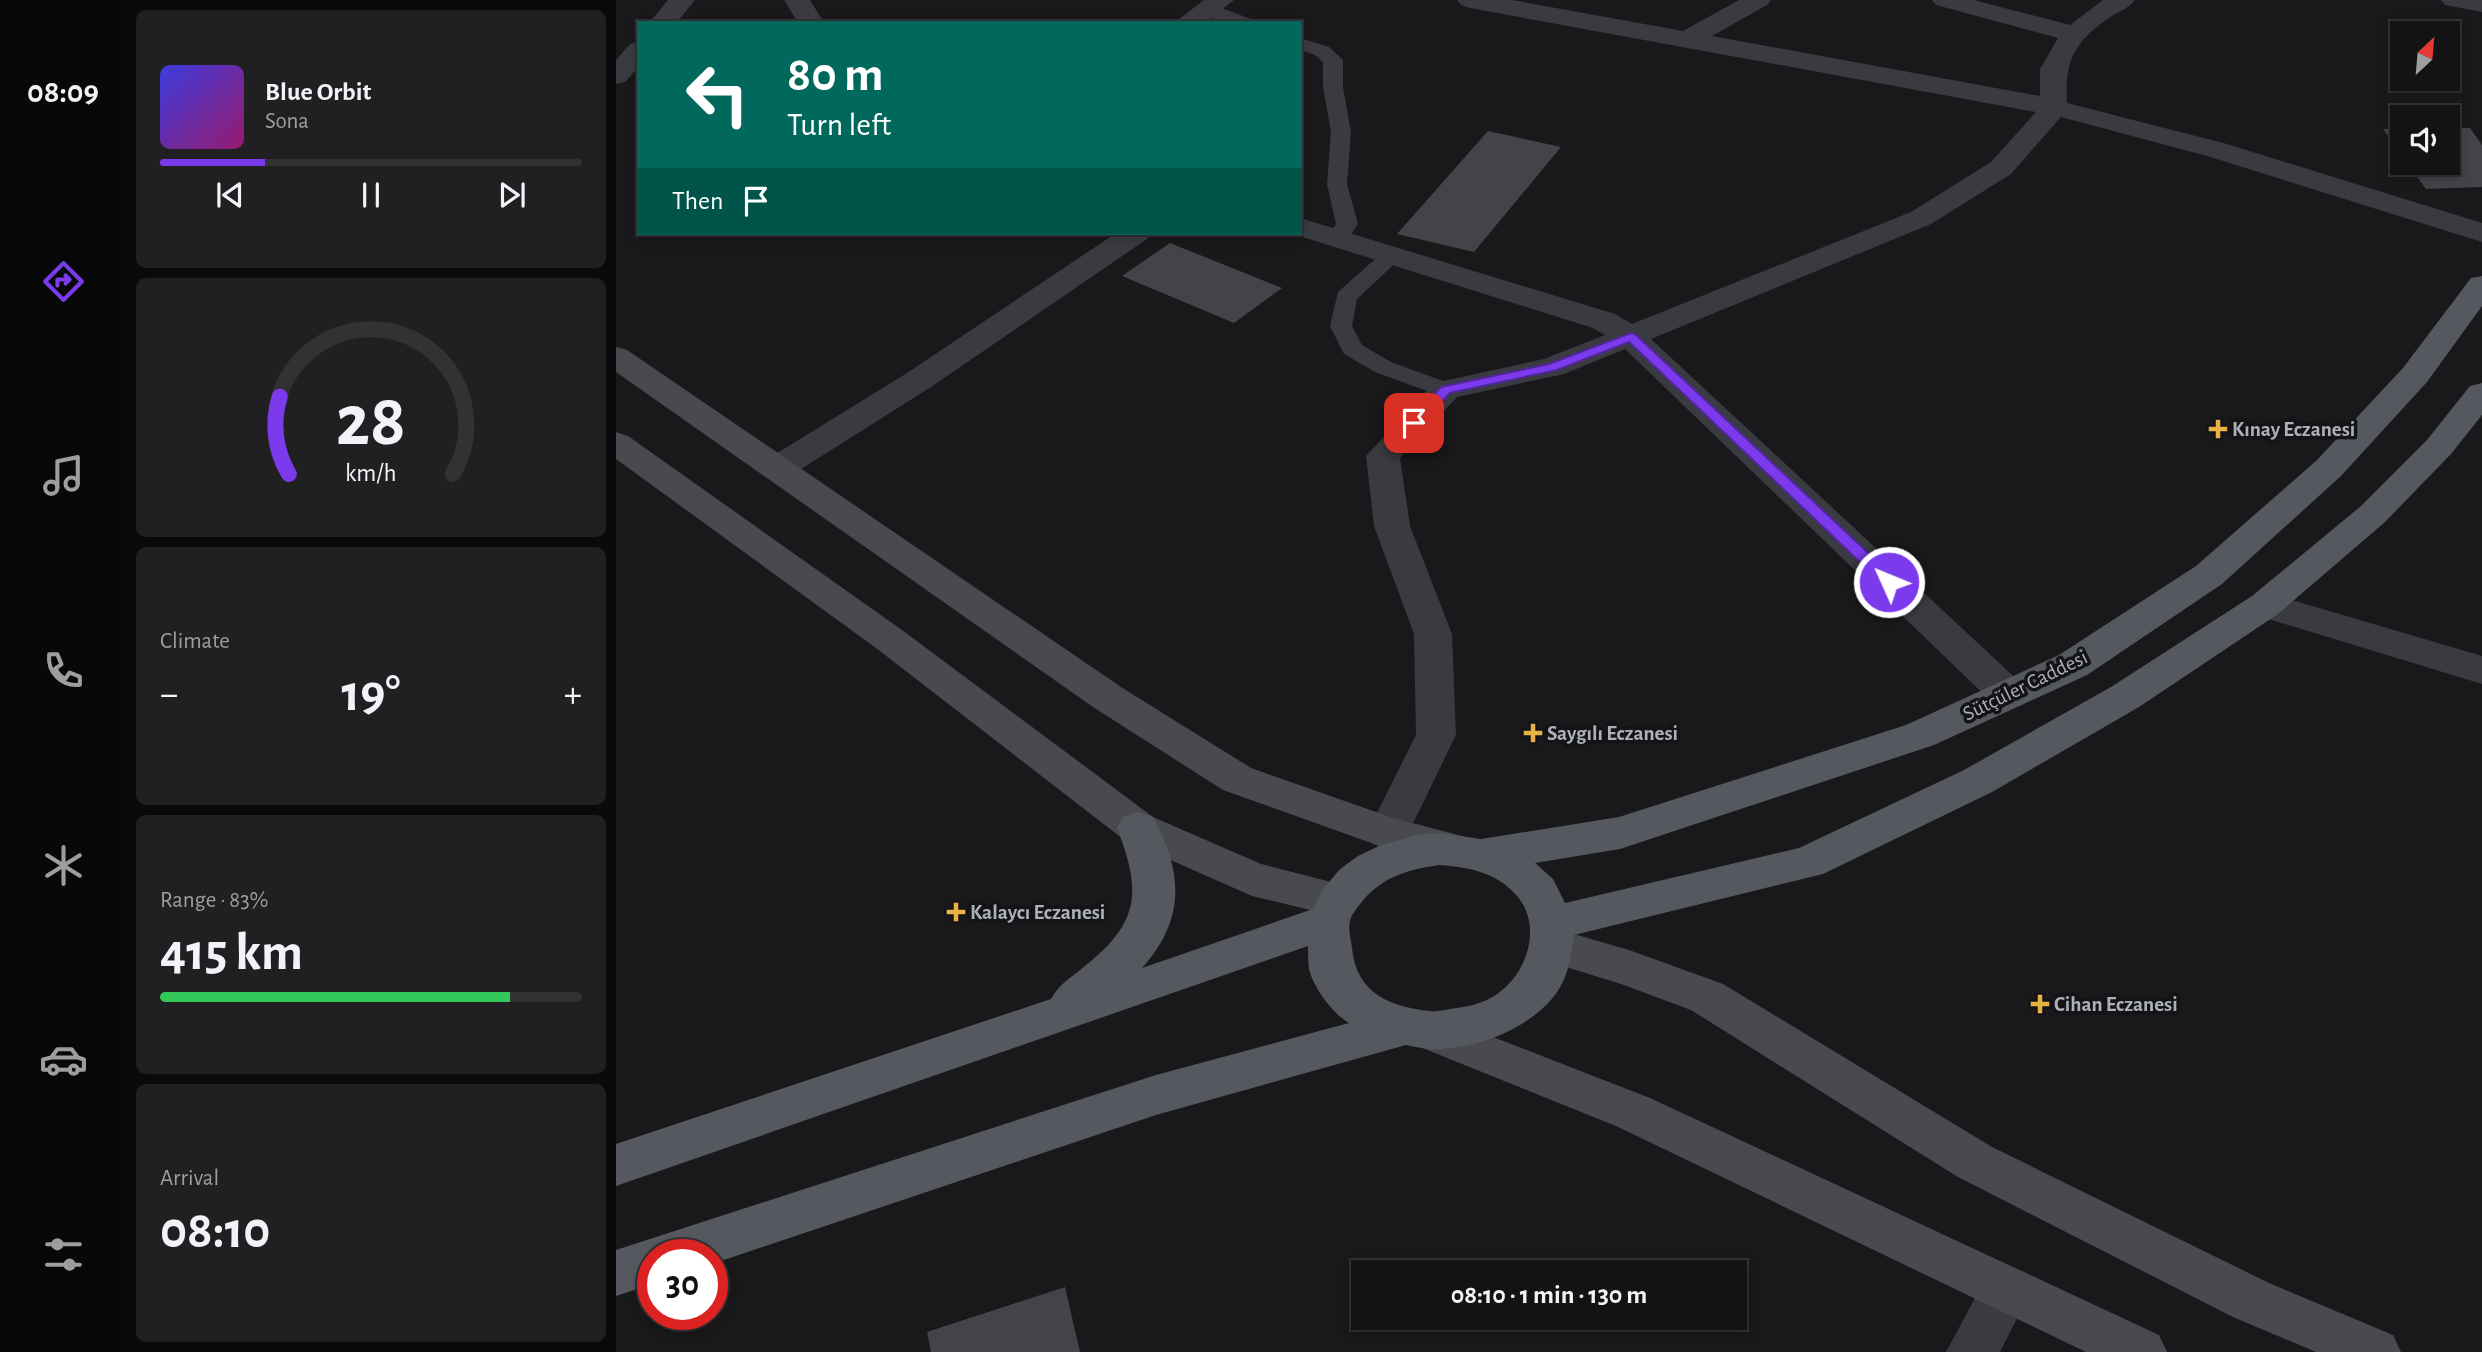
<!DOCTYPE html>
<meta charset="utf-8">
<style>
:root{--surface:#131314;--page:#202022;--text:#f1f3f6;--muted:#9d9ea0;--line:#323234;--accent:#7c3aed}
body{margin:0;font-family:"Alegreya Sans",sans-serif;background:var(--page);color:var(--text);height:100vh;display:flex;flex-direction:column;font-size:26px;white-space:nowrap}
*{box-sizing:border-box;margin:0}
p{font-size:23px;color:var(--muted)}
.icon{flex:none;width:38px;height:38px;fill:none;stroke:currentColor;stroke-width:2;stroke-linecap:round;stroke-linejoin:round}
.map{position:relative;flex:1;overflow:hidden}
.side{display:flex;flex-direction:column;gap:10px;padding:10px;background:#0a0a0b;width:490px}
.side>*{flex:none}
.guide{position:absolute;left:21px;top:21px;width:665px;height:214px;border-radius:0px;box-shadow:0 4px 10px #0003,0 0 0 2px var(--line);background:#00695c;color:#fff;overflow:hidden}
.needle{width:46px;rotate:26deg}
.buttons{position:absolute;left:1774px;top:21px;display:grid;gap:14px}
.buttons a{display:grid;place-items:center;width:70px;height:70px;border-radius:0px;background:var(--surface);box-shadow:0 4px 10px #0003,0 0 0 2px var(--line);font-size:35px}
.speed{position:absolute;left:21px;top:1239px;display:flex;gap:14px;font-size:35px;font-weight:700;text-align:center}
.speed>*{display:grid;place-content:center;width:91px;height:91px;border-radius:50%;background:var(--surface);box-shadow:0 4px 10px #0003,0 0 0 2px var(--line);line-height:1}
.speed .limit{border:10px solid #d22;background:#fff;color:#111}
.pin{position:absolute;display:grid;place-items:center;width:60px;height:60px;color:#fff;margin:-30px;border-radius:14px;box-shadow:0 4px 10px #0006}
.me{position:absolute;width:77px;margin:-38px;rotate:314deg;stroke-linejoin:round;filter:drop-shadow(0 0 5px #0008)}
.turn{display:flex;align-items:center;gap:24px;height:147px;padding:0 35px;font-size:32px}
.turn .icon{width:91px;height:91px;stroke-width:2.5}
.turn b{display:block;font-size:49px;line-height:60px}
.then{display:flex;align-items:center;height:66px;padding:0 35px;background:#0003;gap:14px;font-size:26px}
.big{font-size:52px;font-weight:600;line-height:1.1}
.side .tile{flex:1;display:flex;flex-direction:column;justify-content:center;gap:10px;min-width:0;padding:0 24px;border-radius:10px;background:var(--page)}
.side .dial{align-items:center;gap:0}
.dial svg{height:182px;overflow:visible;fill:none;stroke:var(--line);stroke-width:7;stroke-linecap:round;text-anchor:middle}
.dial text{fill:var(--text);stroke:none}
.song{display:flex;align-items:center;gap:21px}
.cover{width:84px;height:84px;border-radius:10px;background:linear-gradient(135deg,hsl(240 70% 55%),hsl(320 70% 35%))}
.played{height:7px;border-radius:4px;background:linear-gradient(90deg,var(--accent) 25%,var(--line) 25%)}
.keys{display:flex;justify-content:space-around;direction:ltr}
.heat{display:flex;justify-content:space-between;align-items:center;font-size:38px;direction:ltr}
.charge{height:10px;border-radius:5px;background:linear-gradient(90deg,#34c759 83%,var(--line) 0)}
.trip{position:absolute;left:735px;top:1260px;width:396px;height:70px;border-radius:0px;background:var(--surface);box-shadow:0 4px 10px #0003,0 0 0 2px var(--line);font-weight:600;line-height:70px;text-align:center}
main{display:flex;flex:1;min-height:0}
.tab-bar{display:flex;flex-direction:column;width:126px;justify-content:space-around;align-items:center;background:#080808;color:var(--muted)}
.tab-bar .icon{width:49px;height:49px}
.tab-bar .on{color:var(--accent)}
.tab-bar b{font-size:32px;color:var(--text)}
.map>svg:first-child{display:block}
</style>
<main>
<nav class="tab-bar">
<b>08:09</b>
<svg class="icon on" aria-label="directions" viewBox="0 0 24 24"><path d="M12 3l9 9-9 9-9-9zM9 14v-3h6M13 9l2 2-2 2"/></svg>
<svg class="icon" aria-label="music" viewBox="0 0 24 24"><path d="M9 18V5l10-2v13"/><circle cx="6" cy="18" r="3"/><circle cx="16" cy="16" r="3"/></svg>
<svg class="icon" aria-label="phone" viewBox="0 0 24 24"><path d="M5 4h4l2 5-3 2q2 4 5 5l2-3 5 2v4C11 20 4 13 5 4z"/></svg>
<svg class="icon" aria-label="climate" viewBox="0 0 24 24"><path d="M12 3v18M4 7l16 10M4 17L20 7"/></svg>
<svg class="icon" aria-label="car" viewBox="0 0 24 24"><path d="M5 17H2v-5l4-1 3-4h7l3 4 3 1v5h-3M9 17h6M6 11h13"/><circle cx="7" cy="17" r="2"/><circle cx="17" cy="17" r="2"/></svg>
<svg class="icon" aria-label="filters" viewBox="0 0 24 24"><path d="M4 7h16M4 17h16"/><circle cx="9" cy="7" r="2"/><circle cx="15" cy="17" r="2"/></svg>
</nav>
<section class="side">
<div class="tile">
<div class="song"><i class="cover"></i><div><b>Blue Orbit</b><p>Sona</p></div></div>
<div class="played"></div>
<div class="keys"><svg class="icon" aria-label="previous" viewBox="0 0 24 24"><path d="M18 5L8 12l10 7zM5 5v14"/></svg><svg class="icon" aria-label="pause" viewBox="0 0 24 24"><path d="M8 5v14M16 5v14"/></svg><svg class="icon" aria-label="next" viewBox="0 0 24 24"><path d="M6 5l10 7-10 7zM19 5v14"/></svg></div>
</div>
<div class="tile dial"><svg viewBox="0 0 100 80">
<path d="M14 69A42 42 0 1 1 86 69"/>
<path d="M14 69A42 42 0 0 1 10 35" stroke="#7c3aed"/>
<text x="50" y="56" font-size="32" font-weight="700">28</text>
<text x="50" y="72" font-size="11">km/h</text>
</svg></div>
<div class="tile"><p>Climate</p>
<div class="heat"><a>−</a><b class="big">19°</b><a>+</a></div>
</div>
<div class="tile"><p>Range · 83%</p><b class="big">415 km</b><div class="charge"></div></div>
<div class="tile"><p>Arrival</p><b class="big">08:10</b></div>
</section>
<div class="map">
<svg width="1866" height="1352" viewBox="0 0 1866 1352">
<rect width="100%" height="100%" fill="#19191b"/>
<!-- building -->
<path fill="#434448" d="M1832 128H1854L1866 145V187L1810 189 1791 163H1832Z
M1767 129H1787V157Z
M872 131 945 147 858 252 781 234Z
M554 243 666 288 618 323 506 276Z
M449 1287 464 1352H315L311 1332Z"/>
<g fill="none" stroke-linecap="round" stroke-linejoin="round">
<!-- service -->
<path fill="#3a3b40" fill-rule="evenodd" d="M592 3 635 19 637 23C619 23 595 24 583 9Z
M684 38 713 47 727 60V87L735 132 731 184 742 224 728 245H712L709 240 720 224 711 184 715 132 707 87V62L699 55 684 50Z
M775 250 783 252 786 257 741 299 736 326 746 345 775 362 838 385 842 390 838 395 830 397 822 395 759 372 728 354 714 326 722 292 767 252Z"/>
<!-- minor -->
<path fill="#3a3b40" fill-rule="evenodd" d="M52 0H79L60 23H33Z
M168 0H194L208 23H182Z
M588 0H618L588 23H558Z
M841 0H896L1067 31 1123 0H1155L1151 5 1096 36 1424 96V69L1442 38 1320 5 1316 0H1358L1454 25 1487 0H1519C1513 8 1504 11 1496 16 1460 40 1448 59 1451 103L1611 144 1866 223V242L1591 156 1445 117 1395 174 1315 224 1035 339 1407 685 1412 695 1407 705 1393 709 1379 705 1009 349 948 374 841 397 784 458 794 526 836 634 840 735 787 844 772 849 757 844 751 833 800 735 798 634 758 526 750 456 818 383 928 359 989 335 977 328 674 233H684V218L999 314 1016 324 1295 212 1375 162 1420 112 854 8 845 5Z
M1825 0H1866V12L1829 5Z
M23 42V66L9 82 0 84V60L14 44Z
M500 233H535L531 239 315 387 174 476 162 479 150 476 145 468 150 460 291 373Z
M1649 592 1866 656V684L1636 614 1630 605 1636 596Z
M1391 1265 1409 1272 1416 1289 1384 1352H1330L1373 1272Z"/>
<!-- secondary -->
<path fill="#484a50" fill-rule="evenodd" d="M0 347 11 350 505 687 635 768 777 818 854 838 860 849 854 860 839 865 772 849 607 790 477 707 0 372Z
M0 432 12 436 286 630 537 817 645 864 738 888 744 900 738 912 723 917 636 896 507 839 260 648 0 459Z
M937 928 1013 950 1107 984 1376 1147 1653 1283 1777 1335 1785 1352H1700L1617 1317 1342 1177 1075 1010 1005 984 921 958 915 946 921 934Z
M815 1013 1034 1098 1543 1335 1551 1352H1470L1000 1126 799 1045 792 1032 799 1019Z"/>
<!-- primary -->
<path fill="#56585f" fill-rule="evenodd" d="M1866 276V306L1811 382 1725 476 1606 584 1471 675 1318 745 1004 849 919 863 937 879 949 903 1183 848 1348 770 1495 687 1636 596 1745 506 1811 440 1854 386 1866 383V415L1835 454 1769 522 1662 614 1523 707 1376 792 1207 874 958 935C956 949 954 965 949 977 931 1023 863 1050 817 1049 809 1049 799 1047 790 1045L540 1115 96 1264V1255H37V1284L0 1296V1250L540 1075 733 1023C717 1014 697 987 693 969 692 962 692 953 692 946L0 1186V1144L435 999C443 984 456 977 469 966 525 922 525 890 501 828L507 817 522 812 537 817C567 872 570 919 526 968L697 909 708 888 724 869 742 856 763 846 801 835 824 833 865 839 1003 817 1290 725 1443 655 1580 566 1701 460 1787 368 1855 278ZM824 865C853 867 882 873 901 896 926 925 912 970 885 991 874 1001 856 1006 841 1008 832 1009 823 1012 814 1011 774 1007 740 993 736 948 735 940 732 929 734 921 735 915 741 908 745 903 765 877 793 869 824 865Z"/>
</g>
<!-- route -->
<path fill="#7c3aed" stroke="#51269a" stroke-width="2" d="M1015 333 1019 334 1279 578 1281 582 1279 585H1268L1013 342 941 370 834 393 803 426H793L791 423 825 387 933 364Z"/>
<!-- markers -->
<g fill="#e8b344" stroke="#141416" stroke-width="2.5">
<path d="M1598.5 418.5h7v7h7v7h-7v7h-7v-7h-7v-7h7z"/>
<path d="M913.5 722.5h7v7h7v7h-7v7h-7v-7h-7v-7h7z"/>
<path d="M336.5 901.5h7v7h7v7h-7v7h-7v-7h-7v-7h7z"/>
<path d="M1420.5 993.5h7v7h7v7h-7v7h-7v-7h-7v-7h7z"/>
</g>
<g text-anchor="middle" stroke-width="7" stroke-linejoin="round" paint-order="stroke">
<!-- poi labels -->
<g font-size="21" font-weight="bold" fill="#acb0ba" stroke="#141416" text-anchor="start">
<text x="1616" y="436">Kınay Eczanesi</text>
<text x="931" y="740">Saygılı Eczanesi</text>
<text x="354" y="919">Kalaycı Eczanesi</text>
<text x="1438" y="1011">Cihan Eczanesi</text>
</g>
<!-- street labels -->
<g font-size="21" fill="#acb0ba" stroke="#141416">
<text transform="translate(1409 685) rotate(-26)" y="7">Sütçüler Caddesi</text>
</g>
</g>
</svg>
<div class="buttons">
<a><svg class="needle" viewBox="-14 -14 28 28"><path d="M0-13l5 13h-10z" fill="#e53935"/><path d="M0 13l5-13h-10z" fill="#9d9ea0"/></svg></a>
<a><svg class="icon" aria-label="sound" viewBox="0 0 24 24"><path d="M4 9h4l5-4v14l-5-4H4zM17 9q2 3 0 6"/></svg></a>
</div>
<div class="speed"><div class="limit">30</div></div>
<div class="pin" style="left:798px;top:423px;background:#d93025"><svg class="icon" aria-label="arrive" viewBox="0 0 24 24"><path d="M6 21V4h12l-3 4 3 4H6"/></svg></div>
<svg class="me" style="left:1273px;top:582px" viewBox="-20 -20 40 40"><circle r="17" fill="#7c3aed" stroke="#fff" stroke-width="3"/><path d="M0-11L8 9 0 5-8 9z" fill="#fff"/></svg>
<div class="trip">08:10 · 1 min · 130 m</div>
<div class="guide">
<div class="turn"><svg class="icon" aria-label="left" viewBox="0 0 24 24"><path d="M17 20v-9H6M10 6l-5 5 5 5"/></svg><div><b>80 m</b>Turn left</div></div>
<div class="then">Then<svg class="icon" aria-label="arrive" viewBox="0 0 24 24"><path d="M6 21V4h12l-3 4 3 4H6"/></svg></div>
</div>
</div>
</main>
